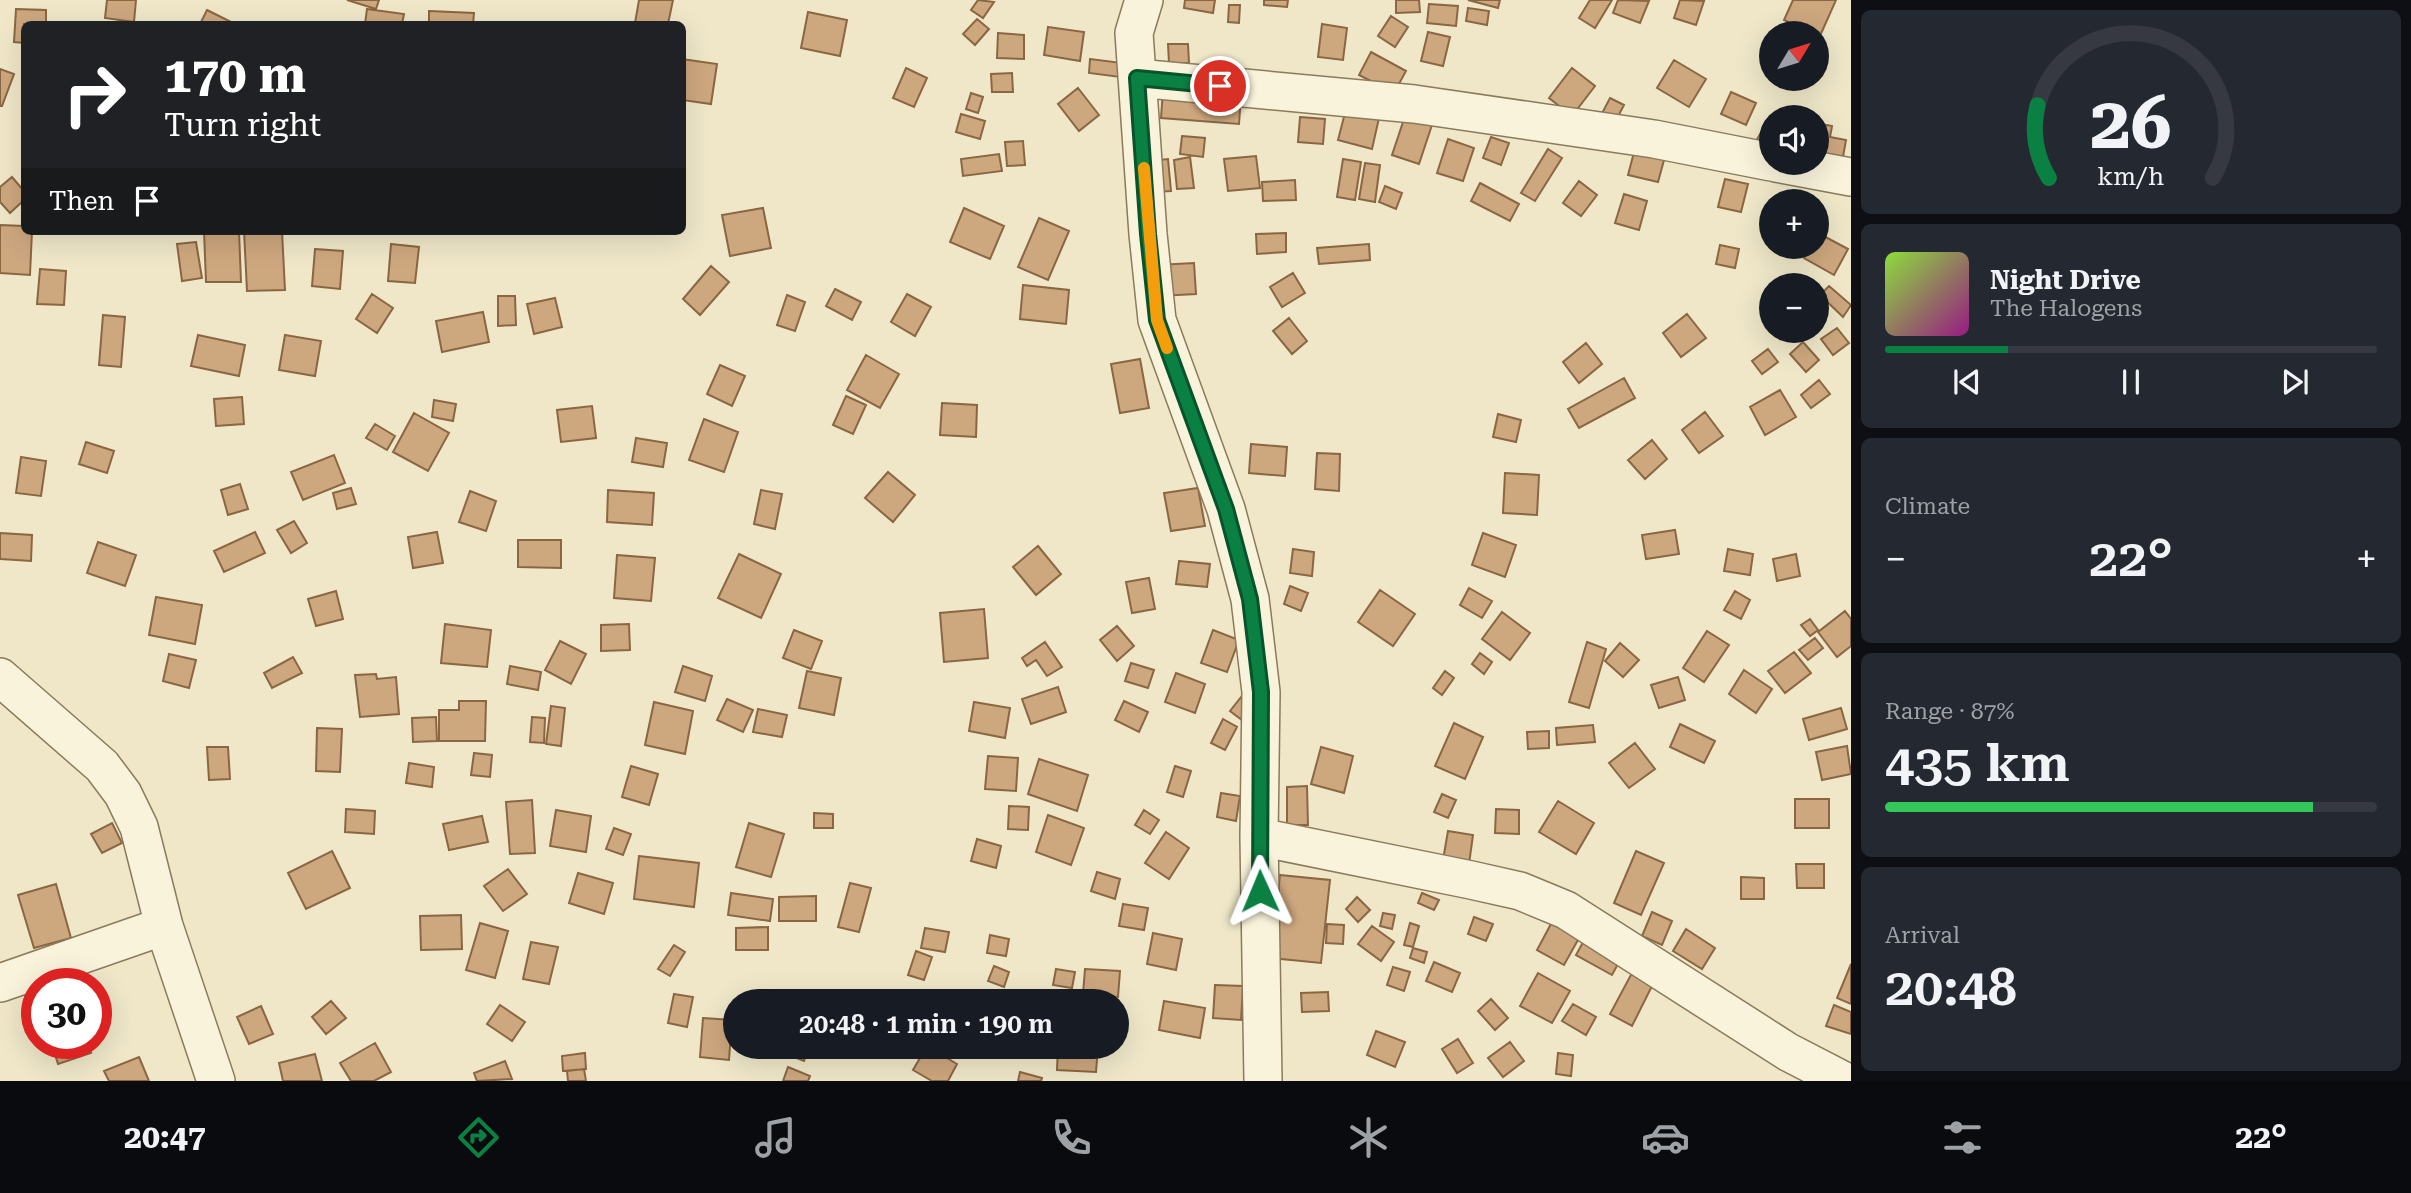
<!DOCTYPE html>
<meta charset="utf-8">
<style>
:root{--surface:#171b24;--page:#242831;--text:#f1f3f6;--muted:#9ea1a6;--line:#363941;--accent:#0b8043}
body{margin:0;font-family:"Roboto Serif",serif;background:var(--page);color:var(--text);height:100vh;display:flex;flex-direction:column;font-size:26px;white-space:nowrap}
*{box-sizing:border-box;margin:0}
p{font-size:23px;color:var(--muted)}
.icon{flex:none;width:38px;height:38px;fill:none;stroke:currentColor;stroke-width:2;stroke-linecap:round;stroke-linejoin:round}
.map{position:relative;flex:1;overflow:hidden}
.panel{display:flex;flex-direction:column;gap:10px;padding:10px;background:#0d0f14;width:560px}
.panel>*{flex:none}
.top-card{position:absolute;left:21px;top:21px;width:665px;height:214px;border-radius:10px;box-shadow:0 7px 28px #0002;background:#202124;color:#fff;overflow:hidden}
.needle{width:46px;rotate:52deg}
.fabs{position:absolute;left:1759px;top:21px;display:grid;gap:14px}
.fabs a{display:grid;place-items:center;width:70px;height:70px;border-radius:50%;background:var(--surface);box-shadow:0 7px 28px #0002;font-size:35px}
.speed{position:absolute;left:21px;top:968px;display:flex;gap:14px;font-size:35px;font-weight:700;text-align:center}
.speed>*{display:grid;place-content:center;width:91px;height:91px;border-radius:50%;background:var(--surface);box-shadow:0 7px 28px #0002;line-height:1}
.speed .limit{border:10px solid #d22;background:#fff;color:#111}
.pin{position:absolute;display:grid;place-items:center;width:60px;height:60px;color:#fff;margin:-30px;border:4px solid #fff;border-radius:50%;box-shadow:0 2px 7px #0007}
.me{position:absolute;width:77px;margin:-38px;rotate:359deg;stroke-linejoin:round;filter:drop-shadow(0 0 5px #0008)}
.turn{display:flex;align-items:center;gap:24px;height:147px;padding:0 28px;font-size:32px}
.turn .icon{width:91px;height:91px;stroke-width:2.5}
.turn b{display:block;font-size:49px;line-height:60px}
.then{display:flex;align-items:center;height:66px;padding:0 28px;background:#0003;gap:14px;font-size:26px}
.big{font-size:52px;font-weight:600;line-height:1.1}
.panel .tile{flex:1;display:flex;flex-direction:column;justify-content:center;gap:10px;min-width:0;padding:0 24px;border-radius:10px;background:var(--page)}
.panel .dial{align-items:center;gap:0}
.dial svg{height:182px;overflow:visible;fill:none;stroke:var(--line);stroke-width:7;stroke-linecap:round;text-anchor:middle}
.dial text{fill:var(--text);stroke:none}
.song{display:flex;align-items:center;gap:21px}
.cover{width:84px;height:84px;border-radius:10px;background:linear-gradient(135deg,hsl(90 70% 55%),hsl(310 70% 35%))}
.played{height:7px;border-radius:4px;background:linear-gradient(90deg,var(--accent) 25%,var(--line) 25%)}
.keys{display:flex;justify-content:space-around;direction:ltr}
.heat{display:flex;justify-content:space-between;align-items:center;font-size:38px;direction:ltr}
.charge{height:10px;border-radius:5px;background:linear-gradient(90deg,#34c759 87%,var(--line) 0)}
.trip{position:absolute;left:723px;top:989px;width:406px;height:70px;border-radius:35px;background:var(--surface);box-shadow:0 7px 28px #0002;font-weight:600;line-height:70px;text-align:center}
.tabs{display:flex;height:112px;justify-content:space-around;align-items:center;background:#090b0e;color:var(--muted)}
.tabs .icon{width:49px;height:49px}
.tabs .active{color:var(--accent)}
.tabs b{font-size:32px;color:var(--text)}
main{display:flex;flex:1;min-height:0}
.map>svg:first-child{display:block}
</style>
<main>
<div class="map">
<svg width="1851" height="1081" viewBox="0 0 1851 1081">
<rect width="100%" height="100%" fill="#efe7c8"/>
<!-- building -->
<path fill="#cda77e" stroke="#8a6742" stroke-width="2" d="M107 0H136L134 22 105 18Z
M347 0H379L376 9Z
M639 0H673L668 24 635 23Z
M978 0 994 2 983 18 971 10Z
M1185 0H1215L1213 13 1184 8Z
M1264 0H1288L1287 7 1264 5Z
M1396 0H1419L1420 12 1396 13Z
M1468 0H1500L1498 8Z
M1590 0H1612L1595 28 1579 18Z
M1618 0 1649 1 1640 23 1613 13Z
M1680 0 1704 1 1696 25 1674 18Z
M1793 0H1836L1820 36 1784 20Z
M1429 4 1458 6 1456 26 1427 23Z
M1229 5H1240L1239 23 1228 22Z
M1468 8 1489 11 1487 25 1466 21Z
M16 9 46 10V24H24V43L14 42Z
M367 9 404 14 402 24H365Z
M207 10 235 24H200Z
M429 11 474 13 473 24H429Z
M808 12 847 20 840 56 801 48Z
M1391 16 1408 27 1395 47 1378 36Z
M977 19 989 29 975 45 963 34Z
M1322 24 1347 28 1343 60 1318 57Z
M1048 27 1084 32 1080 61 1044 55Z
M1428 32 1450 37 1443 66 1421 61Z
M998 33 1024 35V59L997 58Z
M1168 44H1188L1189 63H1169Z
M1371 52 1406 71 1394 93 1359 75Z
M682 59 717 64 711 104 682 100Z
M1090 59 1122 63 1120 77 1089 73Z
M1674 60 1706 79 1689 107 1657 88Z
M906 68 927 78 914 107 893 98Z
M1572 68 1595 86 1572 116 1549 98Z
M0 69 14 74 2 106H0Z
M1012 73 1013 92H992L991 74Z
M1078 88 1099 115 1079 131 1058 104Z
M1163 90 1241 96 1239 124 1161 118Z
M1731 92 1756 103 1746 125 1721 114Z
M971 93 983 97 978 113 966 109Z
M1610 98 1624 105 1612 128 1598 121Z
M1346 109 1379 118 1372 149 1338 140Z
M1407 110 1434 119 1419 164 1392 155Z
M961 114 985 121 980 139 956 132Z
M1300 117 1325 119 1323 144 1298 142Z
M1769 119 1771 120V149L1756 141Z
M1816 123 1832 126 1830 137 1846 140 1841 168 1816 163Z
M1182 136 1205 138 1203 157 1180 154Z
M1491 137 1509 143 1501 165 1483 158Z
M1448 139 1474 148 1463 181 1437 173Z
M1023 141 1025 165 1007 166 1005 142Z
M1637 141 1667 149 1658 182 1628 175Z
M1548 149 1562 158 1535 201 1521 193Z
M999 154 1002 171 963 176 961 159Z
M1256 156 1260 188 1228 191 1224 159Z
M1190 157 1194 188 1177 189 1174 160Z
M1168 159 1171 191 1153 192 1150 161Z
M1343 159 1361 162 1355 200 1337 197Z
M1365 163 1380 165 1375 202 1359 199Z
M12 177 24 191V200L10 213 0 202V187Z
M1725 179 1748 184 1741 212 1718 207Z
M1295 180 1296 200 1263 201 1262 182Z
M1579 181 1597 195 1581 216 1563 203Z
M1480 183 1519 204 1510 221 1471 201Z
M1385 186 1402 193 1396 209 1379 202Z
M1624 194 1647 201 1639 230 1615 223Z
M763 208 771 248 730 256 722 215Z
M964 208 1004 226 990 259 950 242Z
M1039 218 1069 231 1048 280 1018 267Z
M0 225 24 226V231H32L30 275 0 273Z
M204 231H239L241 282H206Z
M244 231H282L285 290 247 291Z
M1286 233V252L1257 254 1256 234Z
M1818 233 1848 249 1834 275 1804 258 1810 247H1816Z
M196 242 202 278 182 281 177 244Z
M391 244 419 247 415 283 388 281Z
M1369 244 1370 260 1319 264 1317 248Z
M1720 245 1739 249 1735 268 1716 264Z
M315 249 343 251 340 289 312 286Z
M1194 263 1196 294 1159 296 1157 265Z
M711 266 729 282 700 315 683 299Z
M40 269 66 271 64 305 37 304Z
M1293 273 1305 293 1282 307 1270 287Z
M1023 285 1069 290 1066 324 1020 319Z
M1829 286 1851 305 1843 317 1820 295Z
M835 289 861 302 852 320 826 306Z
M372 294 393 308 377 333 356 319Z
M907 294 931 307 915 336 891 322Z
M787 295 805 302 795 331 777 325Z
M498 296H515L516 325 498 326Z
M555 298 562 327 534 334 527 304Z
M483 312 489 342 442 352 436 321Z
M1687 314 1706 338 1681 357 1663 333Z
M103 315 125 317 121 367 99 365Z
M1289 318 1307 341 1292 354 1273 331Z
M1837 328 1849 343 1833 355 1821 339Z
M198 335 245 345 239 376 191 366Z
M285 335 321 341 315 376 279 370Z
M1803 342 1819 360 1806 372 1790 354Z
M1586 343 1602 364 1579 383 1563 362Z
M1768 349 1778 362 1762 374 1752 361Z
M866 355 899 374 880 408 847 390Z
M1140 359 1149 408 1120 413 1111 364Z
M720 365 745 376 732 406 707 394Z
M1624 378 1635 398 1579 428 1568 409Z
M1819 380 1830 394 1811 408 1801 395Z
M1780 390 1796 417 1765 435 1750 407Z
M846 396 866 405 853 434 833 425Z
M242 397 244 424 216 426 214 399Z
M434 400 456 404 453 421 432 417Z
M942 403 977 405 976 437 940 435Z
M592 406 596 438 561 442 557 410Z
M1705 412 1723 436 1699 453 1682 430Z
M414 413 449 433 428 471 393 452Z
M1498 414 1521 420 1516 442 1493 437Z
M704 419 738 432 724 472 689 460Z
M375 424 395 436 387 450 366 438Z
M636 438 667 443 663 467 632 462Z
M1652 440 1667 459 1645 479 1628 460Z
M86 442 114 451 107 473 79 464Z
M1251 444 1287 447 1285 476 1249 473Z
M1317 453 1340 454 1339 491 1315 489Z
M334 455 345 483 303 500 291 472Z
M21 457 46 461 41 496 16 493Z
M888 472 915 495 893 522 865 498Z
M1505 473 1539 475 1537 515 1503 513Z
M240 484 248 509 228 515 221 490Z
M351 488 356 504 337 509 333 493Z
M1198 488 1205 526 1171 531 1164 493Z
M608 490 654 493 652 525 607 522Z
M761 490 782 494 775 529 754 524Z
M470 491 496 501 486 531 459 522Z
M294 521 307 543 291 553 277 530Z
M1675 530 1679 554 1646 559 1642 535Z
M255 532 265 553 224 572 214 551Z
M437 532 443 563 413 568 408 537Z
M0 533 32 535 31 561 0 559Z
M1483 533 1516 545 1505 577 1472 565Z
M518 540H561V568L518 567Z
M98 542 136 555 125 586 87 573Z
M1038 546 1061 574 1036 595 1013 567Z
M1293 549 1314 552 1312 576 1290 573Z
M1728 549 1753 554 1750 575 1724 571Z
M739 554 781 574 761 618 718 598Z
M1796 554 1800 576 1777 581 1773 559Z
M617 555 655 558 651 601 614 598Z
M1179 561 1210 564 1207 587 1176 584Z
M1149 578 1155 609 1132 613 1126 582Z
M1290 586 1308 593 1301 611 1284 604Z
M1469 588 1492 601 1482 618 1460 605Z
M1380 590 1415 614 1393 646 1358 622Z
M336 591 343 619 316 626 308 599Z
M1735 591 1750 600 1741 619 1724 610Z
M156 597 202 605 195 644 149 635Z
M984 609 988 658 944 662 940 613Z
M1845 611 1851 619V646L1837 657 1818 632Z
M1502 612 1530 633 1510 660 1482 639Z
M1810 619 1818 630 1810 636 1801 625Z
M445 624 491 630 487 667 441 663Z
M629 624 630 650 601 651V625Z
M1117 626 1134 646 1117 661 1100 640Z
M794 630 822 641 811 669 783 658Z
M1213 630 1239 640 1227 672 1201 663Z
M1707 631 1729 645 1704 682 1683 668Z
M1815 638 1823 648 1808 660 1799 650Z
M560 641 586 654 571 684 545 670Z
M1045 642 1062 667 1047 676 1036 660 1027 666 1022 658Z
M1587 642 1606 649 1589 708 1569 702Z
M1620 643 1639 660 1623 677 1605 661Z
M1794 652 1811 673 1785 693 1768 671Z
M1480 653 1492 662 1484 674 1472 664Z
M169 654 196 660 189 688 163 681Z
M293 657 302 673 272 688 264 673Z
M1131 663 1154 670 1148 688 1125 681Z
M510 666 541 672 538 690 507 684Z
M683 666 712 676 705 701 675 692Z
M1744 670 1772 689 1756 713 1729 694Z
M807 671 841 678 834 715 799 708Z
M1445 671 1454 678 1442 695 1433 688Z
M1176 673 1205 684 1195 713 1165 702Z
M376 674 377 679 396 677 399 714 360 717 355 675Z
M1678 677 1685 700 1659 708 1651 685Z
M1058 687 1066 712 1031 724 1022 699Z
M1242 696 1254 705 1242 720 1230 711Z
M727 699 753 710 743 732 717 720Z
M459 701H486L485 741H439V710H459Z
M1124 701 1148 712 1139 732 1115 720Z
M654 702 693 711 685 754 645 745Z
M974 702 1010 708 1005 738 969 731Z
M551 706 565 708 561 746 546 744Z
M1841 708 1847 729 1809 740 1803 719Z
M758 709 787 715 782 737 753 732Z
M436 717 437 741 413 742 412 718Z
M532 717 545 718 544 743 530 742Z
M1223 719 1237 727 1225 750 1211 743Z
M1454 723 1483 737 1465 779 1435 766Z
M1680 724 1715 741 1704 763 1670 747Z
M1593 725 1595 742 1557 745 1556 728Z
M317 728 342 729 340 772 316 771Z
M1549 731V748L1528 749 1527 732Z
M1635 743 1655 769 1629 788 1609 763Z
M1847 746 1851 774 1822 780 1816 752Z
M207 747H228L230 779 209 780Z
M1321 747 1353 756 1344 793 1311 784Z
M474 753 492 755 490 777 471 775Z
M988 756 1018 758 1016 791 985 789Z
M1039 759 1088 775 1077 811 1028 794Z
M409 763 434 767 432 787 406 783Z
M631 766 658 774 649 805 622 797Z
M1175 766 1191 771 1183 797 1167 792Z
M1307 786 1308 825H1287V787Z
M1221 793 1240 796 1236 821 1217 817Z
M1442 794 1456 800 1448 818 1434 812Z
M1795 799H1829V828H1795Z
M532 800 535 853 510 854 506 802Z
M1558 801 1594 823 1576 854 1539 832Z
M1009 806 1029 807 1028 830 1008 829Z
M346 809 375 811 374 834 345 832Z
M1496 809 1519 810V834L1495 833Z
M556 810 591 816 586 852 550 846Z
M1144 810 1159 820 1150 834 1135 825Z
M814 813 833 814V828H814Z
M1048 815 1084 828 1071 865 1036 852Z
M482 816 488 842 449 850 443 824Z
M112 823 122 843 102 853 91 834Z
M749 823 784 834 771 877 736 867Z
M614 828 631 834 623 855 606 849Z
M1448 831 1473 835 1469 864 1443 860Z
M1166 832 1189 848 1169 879 1145 863Z
M977 839 1001 846 996 868 971 861Z
M332 851 350 888 306 909 288 873Z
M1636 851 1664 863 1641 915 1614 903Z
M639 856 699 863 694 907 634 899Z
M1796 864H1824V888H1797Z
M508 869 527 894 503 911 484 886Z
M1097 872 1120 879 1115 899 1091 891Z
M578 873 613 883 604 914 569 903Z
M1280 875 1330 880 1321 963 1271 958Z
M1741 877 1764 878V899H1741Z
M850 883 871 888 859 932 838 927Z
M56 884 71 938 34 948 18 895Z
M731 893 773 899 770 921 728 915Z
M1422 893 1439 900 1434 910 1418 903Z
M816 896V921H779V897Z
M1357 897 1370 910 1358 922 1346 909Z
M1123 904 1148 908 1144 930 1119 926Z
M1652 912 1672 921 1662 945 1642 936Z
M1383 913 1395 915 1392 929 1380 926Z
M461 915 462 949 421 950 420 916Z
M1474 917 1493 924 1486 941 1468 934Z
M1552 922 1579 938 1564 965 1537 950Z
M480 923 508 931 495 978 466 970Z
M1410 923 1419 926 1413 947 1404 945Z
M1327 924 1344 925 1343 944 1326 943Z
M1372 926 1394 942 1381 961 1358 944Z
M768 927V950H736V928Z
M925 928 949 932 945 952 921 948Z
M1686 929 1715 948 1702 969 1673 951Z
M1153 933 1182 939 1176 970 1147 964Z
M1588 933 1624 953 1612 975 1576 955Z
M990 935 1009 939 1006 956 987 953Z
M531 942 558 947 549 984 523 979Z
M674 945 685 952 670 976 658 969Z
M1413 948 1427 952 1424 963 1410 958Z
M916 951 932 957 924 980 908 975Z
M1434 962 1460 973 1452 992 1426 981Z
M1851 964V1004L1837 998Z
M994 966 1009 972 1004 987 988 981Z
M1393 967 1410 972 1404 991 1387 985Z
M1056 969 1075 972 1072 988 1053 985Z
M1085 969 1120 971 1118 997 1083 994Z
M1633 971 1654 982 1632 1026 1610 1014Z
M1538 973 1570 991 1552 1023 1520 1006Z
M1215 985 1243 986 1241 1020 1213 1018Z
M1328 992 1329 1011 1302 1012 1301 993Z
M674 994 693 997 687 1027 668 1023Z
M1491 999 1508 1018 1495 1030 1478 1011Z
M331 1001 346 1018 326 1034 312 1017Z
M1164 1001 1205 1008 1200 1038 1159 1030Z
M1573 1004 1596 1017 1586 1035 1562 1021Z
M500 1005 525 1022 512 1041 487 1024Z
M1834 1005 1851 1012V1034L1826 1026Z
M261 1006 273 1034 249 1044 237 1017Z
M703 1018 732 1020 729 1060 700 1057Z
M1376 1031 1405 1042 1395 1067 1367 1055Z
M1458 1039 1473 1063 1457 1073 1442 1049Z
M1510 1042 1524 1061 1503 1077 1488 1058Z
M58 1043H87L91 1053 58 1064 52 1045Z
M375 1043 391 1072 374 1081H351L340 1063Z
M766 1046H809L804 1061Z
M927 1046 957 1064 948 1081H932L913 1070Z
M1058 1046H1098L1096 1072 1057 1070Z
M585 1053 586 1069 563 1071 562 1056Z
M1558 1053 1573 1055 1571 1076 1556 1074Z
M315 1054 322 1081H283L279 1063Z
M139 1057 149 1081H109L104 1071Z
M505 1061 512 1079 477 1081 474 1073Z
M788 1067 810 1076 808 1081H783Z
M584 1069 586 1081H568L567 1071Z
M1020 1072 1042 1078 1041 1081H1018Z"/>
<g fill="none" stroke-linecap="round" stroke-linejoin="round">
<!-- street casing -->
<g stroke="#8b7a5c" stroke-width="40">
<path id="street" d="M1144 0 1134 33 1148 234 1157 320 1226 509 1250 599 1261 692 1259 837 1263 1081
M1137 78 1414 104 1654 139 1771 162
M1776 163 1851 177
M0 677 102 766 123 794 139 827 164 926 216 1081
M1259 837 1471 880 1520 891 1566 910 1788 1052 1844 1081
M0 983 164 926"/>
</g>
<!-- street -->
<use href="#street" stroke="#f9f3db" stroke-width="37"/>
</g>
<g fill="none" stroke-linecap="round" stroke-linejoin="round">
<!-- route casing -->
<g stroke="#07532c" stroke-width="18">
<path id="route" d="M1220 86 1137 78 1148 234 1157 320 1226 509 1250 599 1261 692 1260 891"/>
</g>
<!-- route -->
<use href="#route" stroke="#0b8043" stroke-width="12"/>
<!-- slow -->
<path stroke="#f59e0b" stroke-width="12" d="M1144 168 1157 320 1167 348"/>
</g>
</svg>
<div class="fabs">
<a><svg class="needle" viewBox="-14 -14 28 28"><path d="M0-13l5 13h-10z" fill="#e53935"/><path d="M0 13l5-13h-10z" fill="#9ea1a6"/></svg></a>
<a><svg class="icon" aria-label="sound" viewBox="0 0 24 24"><path d="M4 9h4l5-4v14l-5-4H4zM17 9q2 3 0 6"/></svg></a>
<a>+</a>
<a>−</a>
</div>
<div class="speed"><div class="limit">30</div></div>
<div class="pin" style="left:1220px;top:86px;background:#d93025"><svg class="icon" aria-label="arrive" viewBox="0 0 24 24"><path d="M6 21V4h12l-3 4 3 4H6"/></svg></div>
<svg class="me" style="left:1260px;top:891px" viewBox="-20 -20 40 40"><path d="M0-17L14 15 0 8-14 15z" fill="#0b8043" stroke="#fff" stroke-width="4"/></svg>
<div class="trip">20:48 · 1 min · 190 m</div>
<div class="top-card">
<div class="turn"><svg class="icon" aria-label="right" viewBox="0 0 24 24"><path d="M7 20v-9h11M14 6l5 5-5 5"/></svg><div><b>170 m</b>Turn right</div></div>
<div class="then">Then<svg class="icon" aria-label="arrive" viewBox="0 0 24 24"><path d="M6 21V4h12l-3 4 3 4H6"/></svg></div>
</div>
</div>
<section class="panel">
<div class="tile dial"><svg viewBox="0 0 100 80">
<path d="M14 69A42 42 0 1 1 86 69"/>
<path d="M14 69A42 42 0 0 1 9 37" stroke="#0b8043"/>
<text x="50" y="56" font-size="32" font-weight="700">26</text>
<text x="50" y="72" font-size="11">km/h</text>
</svg></div>
<div class="tile">
<div class="song"><i class="cover"></i><div><b>Night Drive</b><p>The Halogens</p></div></div>
<div class="played"></div>
<div class="keys"><svg class="icon" aria-label="previous" viewBox="0 0 24 24"><path d="M18 5L8 12l10 7zM5 5v14"/></svg><svg class="icon" aria-label="pause" viewBox="0 0 24 24"><path d="M8 5v14M16 5v14"/></svg><svg class="icon" aria-label="next" viewBox="0 0 24 24"><path d="M6 5l10 7-10 7zM19 5v14"/></svg></div>
</div>
<div class="tile"><p>Climate</p>
<div class="heat"><a>−</a><b class="big">22°</b><a>+</a></div>
</div>
<div class="tile"><p>Range · 87%</p><b class="big">435 km</b><div class="charge"></div></div>
<div class="tile"><p>Arrival</p><b class="big">20:48</b></div>
</section>
</main>
<nav class="tabs">
<b>20:47</b>
<svg class="icon active" aria-label="directions" viewBox="0 0 24 24"><path d="M12 3l9 9-9 9-9-9zM9 14v-3h6M13 9l2 2-2 2"/></svg>
<svg class="icon" aria-label="music" viewBox="0 0 24 24"><path d="M9 18V5l10-2v13"/><circle cx="6" cy="18" r="3"/><circle cx="16" cy="16" r="3"/></svg>
<svg class="icon" aria-label="phone" viewBox="0 0 24 24"><path d="M5 4h4l2 5-3 2q2 4 5 5l2-3 5 2v4C11 20 4 13 5 4z"/></svg>
<svg class="icon" aria-label="climate" viewBox="0 0 24 24"><path d="M12 3v18M4 7l16 10M4 17L20 7"/></svg>
<svg class="icon" aria-label="car" viewBox="0 0 24 24"><path d="M5 17H2v-5l4-1 3-4h7l3 4 3 1v5h-3M9 17h6M6 11h13"/><circle cx="7" cy="17" r="2"/><circle cx="17" cy="17" r="2"/></svg>
<svg class="icon" aria-label="filters" viewBox="0 0 24 24"><path d="M4 7h16M4 17h16"/><circle cx="9" cy="7" r="2"/><circle cx="15" cy="17" r="2"/></svg>
<b>22°</b>
</nav>
